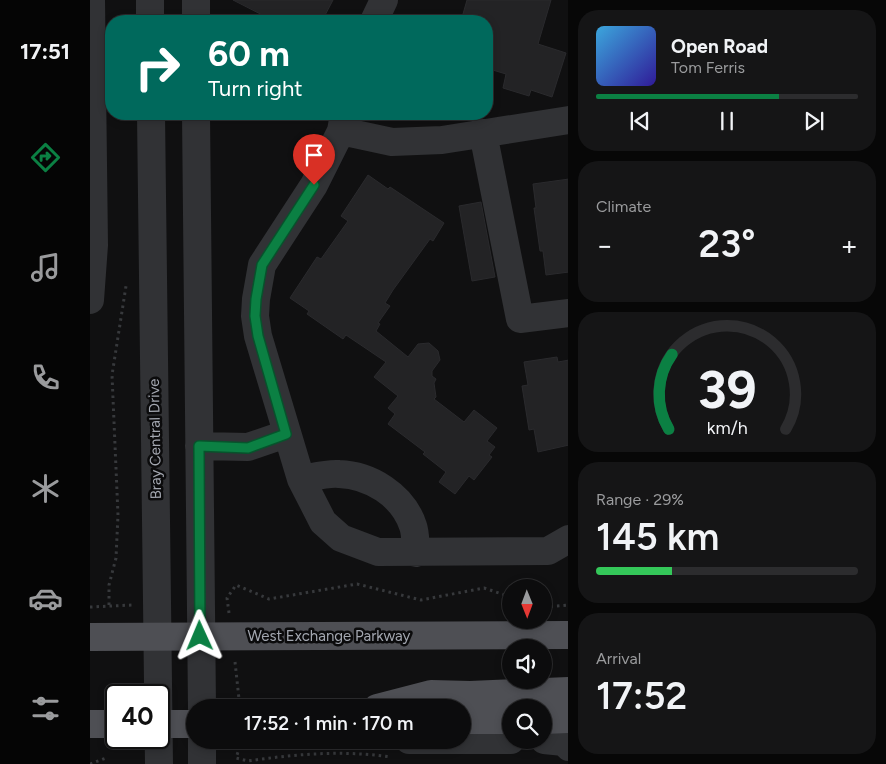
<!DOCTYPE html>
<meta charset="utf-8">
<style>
:root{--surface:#0c0c0d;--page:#151516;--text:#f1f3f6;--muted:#9a9b9d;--line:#2c2c2e;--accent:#0b8043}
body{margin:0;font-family:Figtree,sans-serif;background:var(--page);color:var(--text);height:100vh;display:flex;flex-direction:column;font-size:19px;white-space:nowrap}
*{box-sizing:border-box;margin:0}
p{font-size:16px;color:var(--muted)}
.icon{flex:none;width:28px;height:28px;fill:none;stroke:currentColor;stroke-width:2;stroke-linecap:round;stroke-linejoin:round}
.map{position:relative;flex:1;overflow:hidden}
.drawer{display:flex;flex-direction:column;gap:10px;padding:10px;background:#070707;width:318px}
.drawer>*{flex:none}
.top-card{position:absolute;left:15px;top:15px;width:388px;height:105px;border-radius:20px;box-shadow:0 2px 8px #0003,0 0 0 1px var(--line);background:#00695c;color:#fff;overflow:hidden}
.needle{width:32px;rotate:179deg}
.buttons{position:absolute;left:412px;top:579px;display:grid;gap:10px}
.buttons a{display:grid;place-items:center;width:50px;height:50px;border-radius:50%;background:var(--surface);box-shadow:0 2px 8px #0003,0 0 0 1px var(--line);font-size:25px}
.speed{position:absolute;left:15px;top:684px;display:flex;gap:10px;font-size:25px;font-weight:700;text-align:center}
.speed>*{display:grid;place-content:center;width:65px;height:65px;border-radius:50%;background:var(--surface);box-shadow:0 2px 8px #0003,0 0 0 1px var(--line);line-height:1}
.speed .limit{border:2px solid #111;border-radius:8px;background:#fff;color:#111}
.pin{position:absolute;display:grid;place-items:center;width:42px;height:42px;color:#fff;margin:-51px -21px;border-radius:50% 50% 50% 0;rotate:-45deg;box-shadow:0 0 5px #0007}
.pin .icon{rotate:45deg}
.me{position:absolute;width:55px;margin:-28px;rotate:359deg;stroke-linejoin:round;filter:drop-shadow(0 0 4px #0008)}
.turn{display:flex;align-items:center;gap:18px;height:105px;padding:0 20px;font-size:22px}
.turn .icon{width:65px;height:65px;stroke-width:2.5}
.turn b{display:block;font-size:35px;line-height:42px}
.big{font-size:38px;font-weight:600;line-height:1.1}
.drawer .tile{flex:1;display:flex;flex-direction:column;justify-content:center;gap:8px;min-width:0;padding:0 18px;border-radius:20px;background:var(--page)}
.drawer .dial{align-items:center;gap:0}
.dial svg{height:130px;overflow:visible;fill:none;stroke:var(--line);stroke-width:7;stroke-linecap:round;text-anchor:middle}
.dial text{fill:var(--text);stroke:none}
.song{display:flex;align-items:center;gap:15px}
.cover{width:60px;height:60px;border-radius:8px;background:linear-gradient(135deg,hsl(200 70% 55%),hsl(250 70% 35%))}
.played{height:5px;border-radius:2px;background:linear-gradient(90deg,var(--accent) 70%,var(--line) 70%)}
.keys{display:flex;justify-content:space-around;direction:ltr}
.heat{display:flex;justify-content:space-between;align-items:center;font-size:28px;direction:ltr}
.charge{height:8px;border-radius:4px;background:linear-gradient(90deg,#34c759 29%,var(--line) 0)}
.trip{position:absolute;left:96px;top:699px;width:285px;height:50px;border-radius:25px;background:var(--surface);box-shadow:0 2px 8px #0003,0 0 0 1px var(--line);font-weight:600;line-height:50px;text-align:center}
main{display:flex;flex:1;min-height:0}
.menu{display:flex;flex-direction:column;width:90px;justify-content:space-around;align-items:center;background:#050505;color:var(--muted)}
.menu .icon{width:35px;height:35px}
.menu .active{color:var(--accent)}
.menu b{font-size:22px;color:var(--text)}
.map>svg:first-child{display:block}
</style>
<main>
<nav class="menu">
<b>17:51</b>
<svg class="icon active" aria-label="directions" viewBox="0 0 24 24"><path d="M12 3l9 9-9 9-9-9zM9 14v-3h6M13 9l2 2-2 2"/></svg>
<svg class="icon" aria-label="music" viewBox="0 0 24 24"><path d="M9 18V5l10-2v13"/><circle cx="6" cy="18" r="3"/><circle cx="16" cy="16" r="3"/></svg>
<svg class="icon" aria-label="phone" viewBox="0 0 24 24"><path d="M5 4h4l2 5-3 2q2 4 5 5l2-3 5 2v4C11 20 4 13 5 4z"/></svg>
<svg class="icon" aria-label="climate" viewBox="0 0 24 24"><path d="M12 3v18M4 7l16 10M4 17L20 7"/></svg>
<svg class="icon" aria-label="car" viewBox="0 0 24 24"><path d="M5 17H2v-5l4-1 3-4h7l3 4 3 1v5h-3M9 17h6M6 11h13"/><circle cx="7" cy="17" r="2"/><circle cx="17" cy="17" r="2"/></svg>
<svg class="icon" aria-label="filters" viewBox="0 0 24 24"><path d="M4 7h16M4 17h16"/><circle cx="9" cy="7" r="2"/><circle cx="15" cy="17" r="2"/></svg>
</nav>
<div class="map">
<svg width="479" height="764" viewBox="0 0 479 764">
<rect width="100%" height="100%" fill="#101011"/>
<!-- building -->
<path fill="#232325" stroke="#2a2a2d" d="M143 0H243L232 21H184Z
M377 0H461L448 44 476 53 462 97 441 90 439 96 413 88 416 74 396 68V21H371Z
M278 175 298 189 300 187 354 223 343 241 340 239 303 290 295 303 300 306 288 323 290 324 286 331 318 357 328 344 339 343 348 351 350 360 342 371V376L346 379 344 383 346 397 344 399 374 422 384 410 407 428 397 441 405 447 399 455 402 457 384 480 379 476 365 494 349 482 356 472 333 454 335 452 298 424 305 414 298 408 308 396 284 377 296 362 256 335 253 339 217 314 219 311 200 298 227 257 231 259 258 221 251 216Z
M479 179V272L456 275 453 251H450L444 208H446L443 184Z
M391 202 405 277 382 281 369 206Z
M467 357 468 362 479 360V445L448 452 444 429 439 430 432 386 438 385 434 362Z"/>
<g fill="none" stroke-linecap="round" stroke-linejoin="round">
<!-- path -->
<path stroke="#37393c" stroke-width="3" stroke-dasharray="2.5 4" stroke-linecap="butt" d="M19 605V585L26 558 28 515 22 375 36 286
M0 607 42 605
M454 607 479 605
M139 613 137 598 146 585 179 599 267 584 331 600 394 588 421 597
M145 662 150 708
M152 740 146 758 158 761C205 754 253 750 301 757
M0 764 16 758"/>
<!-- minor -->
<path stroke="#313235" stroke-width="28" d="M60 0V21
M106 0V21
M284 21 294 0
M61 114 69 764
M106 114 112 708
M254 114 251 131 224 185 172 265 166 299 165 316 168 336 211 479 233 522 251 538 288 552 458 551 479 539
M251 131 302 142 352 140 479 120
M393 133 430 319 479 313
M0 300 4 245 1 0
M109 446 158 447 196 434
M211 479C223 477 237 473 249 474 280 475 313 495 323 526 326 534 325 544 326 553
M319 740H421
M454 740 474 742 479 747
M112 764V740"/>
<!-- major -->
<path stroke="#4e4f54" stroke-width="28" d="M0 637 479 635
M287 708 341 694 380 695 479 691
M372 720H421
M454 720 479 719
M0 724H26
M69 724H105"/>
</g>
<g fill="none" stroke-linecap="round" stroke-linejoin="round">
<!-- route casing -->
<g stroke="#07532c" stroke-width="12">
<path id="route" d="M110 636 109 446 158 448 196 434 168 336 165 316 166 299 172 265 224 185"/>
</g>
<!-- route -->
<use href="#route" stroke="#0b8043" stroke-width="9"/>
</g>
<g text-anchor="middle" stroke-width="5" stroke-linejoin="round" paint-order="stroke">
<!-- street labels -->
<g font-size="15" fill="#a3a7b0" stroke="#0b0b0c">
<text transform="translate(65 439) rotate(-91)" y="5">Bray Central Drive</text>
<text x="239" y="641">West Exchange Parkway</text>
</g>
</g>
</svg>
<div class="buttons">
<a><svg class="needle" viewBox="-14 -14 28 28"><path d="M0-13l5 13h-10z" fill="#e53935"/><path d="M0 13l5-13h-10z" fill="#9a9b9d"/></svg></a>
<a><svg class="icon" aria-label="sound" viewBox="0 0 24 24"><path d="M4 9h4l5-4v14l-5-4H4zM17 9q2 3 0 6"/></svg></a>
<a><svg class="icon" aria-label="search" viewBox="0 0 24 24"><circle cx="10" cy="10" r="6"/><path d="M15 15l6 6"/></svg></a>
</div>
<div class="speed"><div class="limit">40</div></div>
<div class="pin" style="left:224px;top:185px;background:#d93025"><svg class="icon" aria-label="arrive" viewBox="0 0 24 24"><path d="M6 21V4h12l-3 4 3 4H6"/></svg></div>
<svg class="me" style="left:110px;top:636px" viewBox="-20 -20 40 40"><path d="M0-17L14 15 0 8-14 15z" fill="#0b8043" stroke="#fff" stroke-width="4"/></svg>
<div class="trip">17:52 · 1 min · 170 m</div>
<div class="top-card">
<div class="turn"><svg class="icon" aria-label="right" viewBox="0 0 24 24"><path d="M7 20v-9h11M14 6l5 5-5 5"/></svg><div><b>60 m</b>Turn right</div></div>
</div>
</div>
<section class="drawer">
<div class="tile">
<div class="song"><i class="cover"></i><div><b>Open Road</b><p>Tom Ferris</p></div></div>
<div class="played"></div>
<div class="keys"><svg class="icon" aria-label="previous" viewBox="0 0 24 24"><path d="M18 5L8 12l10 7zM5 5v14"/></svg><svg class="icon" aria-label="pause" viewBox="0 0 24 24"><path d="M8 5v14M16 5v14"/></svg><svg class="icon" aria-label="next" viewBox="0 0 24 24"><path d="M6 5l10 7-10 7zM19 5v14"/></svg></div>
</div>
<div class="tile"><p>Climate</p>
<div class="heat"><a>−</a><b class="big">23°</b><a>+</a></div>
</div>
<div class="tile dial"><svg viewBox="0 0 100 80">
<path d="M14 69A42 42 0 1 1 86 69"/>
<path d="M14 69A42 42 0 0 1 16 23" stroke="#0b8043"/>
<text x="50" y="56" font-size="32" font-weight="700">39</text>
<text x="50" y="72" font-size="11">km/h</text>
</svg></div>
<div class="tile"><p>Range · 29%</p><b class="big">145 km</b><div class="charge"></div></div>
<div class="tile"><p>Arrival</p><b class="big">17:52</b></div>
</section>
</main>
